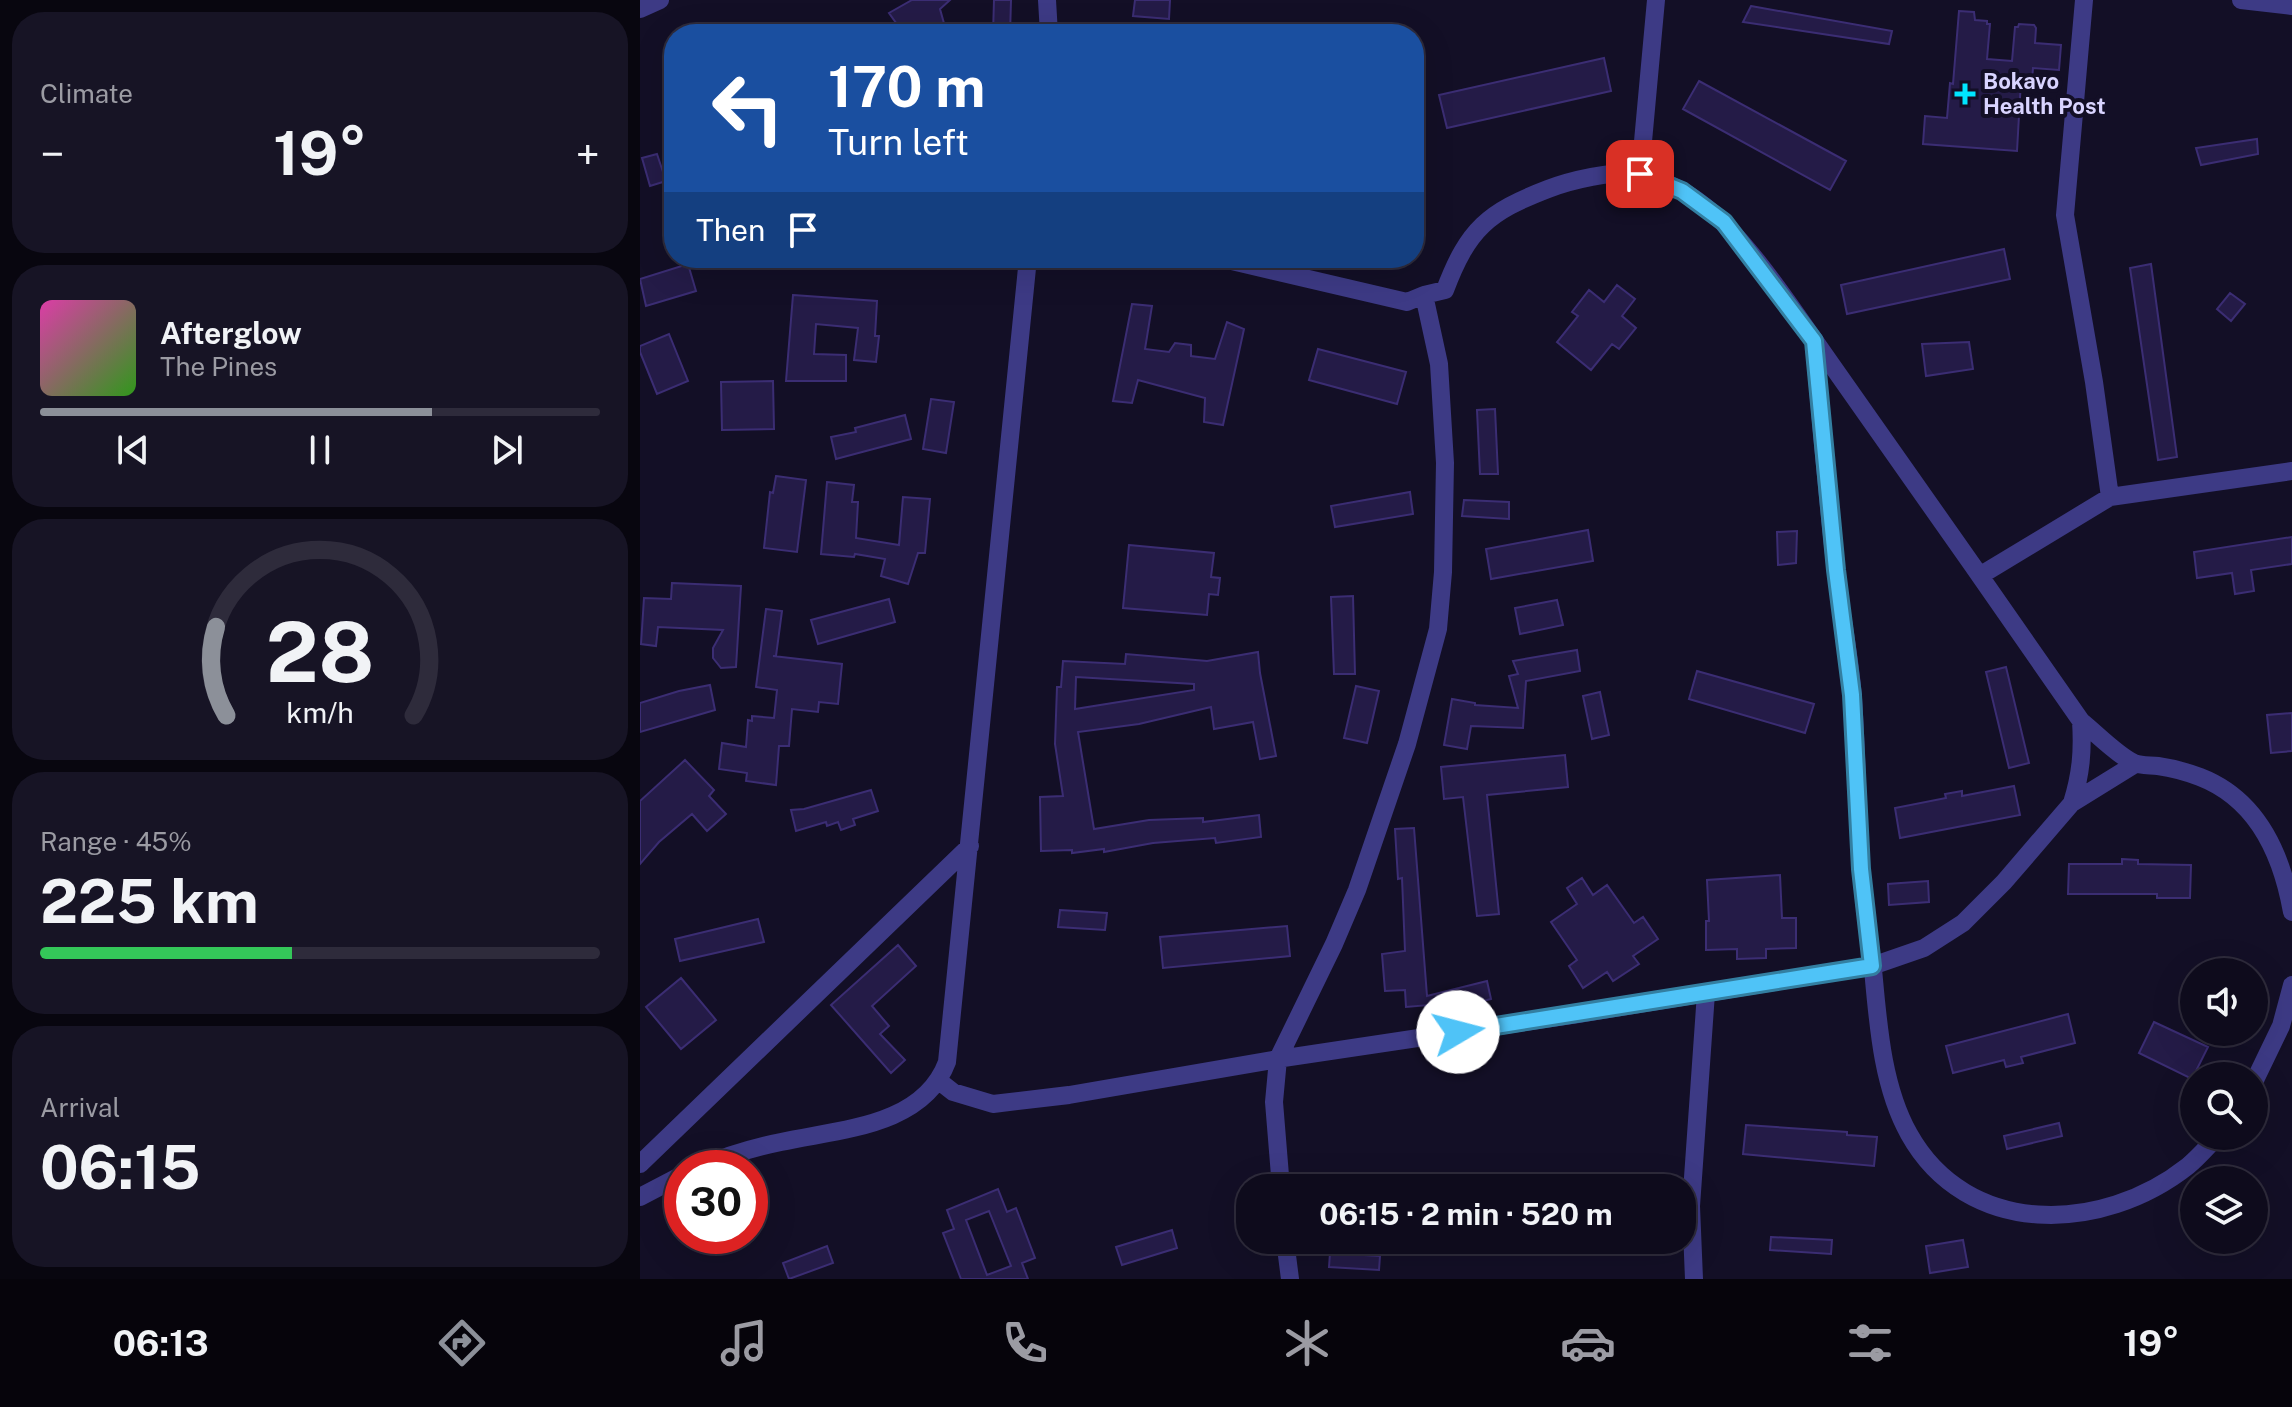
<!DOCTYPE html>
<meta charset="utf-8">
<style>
:root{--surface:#0e0b1c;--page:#171425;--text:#f1f3f6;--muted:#9b9ba3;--line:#2e2b3b;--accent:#8c9099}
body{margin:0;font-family:"Public Sans",sans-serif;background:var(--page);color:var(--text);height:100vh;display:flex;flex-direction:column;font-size:30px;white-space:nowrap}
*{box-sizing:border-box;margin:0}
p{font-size:26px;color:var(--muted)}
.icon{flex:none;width:44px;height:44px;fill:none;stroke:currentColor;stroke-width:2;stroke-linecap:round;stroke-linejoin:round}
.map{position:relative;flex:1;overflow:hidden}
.side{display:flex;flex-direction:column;gap:12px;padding:12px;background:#08060f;width:640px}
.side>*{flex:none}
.banner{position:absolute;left:24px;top:24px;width:760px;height:244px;border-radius:32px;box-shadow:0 8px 32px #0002,0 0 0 2px var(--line);background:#1a4fa0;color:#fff;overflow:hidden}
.fabs{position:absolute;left:1540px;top:958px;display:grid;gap:16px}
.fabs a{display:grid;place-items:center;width:88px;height:88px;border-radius:50%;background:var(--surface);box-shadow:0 8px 32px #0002,0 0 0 2px var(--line);font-size:40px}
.speed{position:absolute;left:24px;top:1150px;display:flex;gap:16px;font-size:40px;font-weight:700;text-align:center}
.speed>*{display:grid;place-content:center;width:104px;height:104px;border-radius:50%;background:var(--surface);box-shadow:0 8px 32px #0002,0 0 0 2px var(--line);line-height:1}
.speed .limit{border:12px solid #d22;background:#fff;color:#111}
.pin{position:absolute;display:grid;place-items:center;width:68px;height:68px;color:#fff;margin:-34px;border-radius:16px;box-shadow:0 4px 12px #0006}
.me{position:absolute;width:88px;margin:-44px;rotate:82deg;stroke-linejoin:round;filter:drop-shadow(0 0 6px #0008)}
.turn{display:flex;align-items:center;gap:28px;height:168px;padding:0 32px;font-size:36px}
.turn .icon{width:104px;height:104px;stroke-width:2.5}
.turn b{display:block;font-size:56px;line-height:68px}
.then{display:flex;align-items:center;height:76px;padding:0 32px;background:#0003;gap:16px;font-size:30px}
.big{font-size:60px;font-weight:700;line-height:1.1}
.side .tile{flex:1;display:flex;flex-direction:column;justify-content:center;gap:12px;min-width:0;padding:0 28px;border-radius:32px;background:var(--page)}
.side .dial{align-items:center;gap:0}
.dial svg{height:208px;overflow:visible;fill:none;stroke:var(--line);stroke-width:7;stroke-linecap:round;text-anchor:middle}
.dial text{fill:var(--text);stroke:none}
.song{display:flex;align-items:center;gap:24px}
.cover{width:96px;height:96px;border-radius:12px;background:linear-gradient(135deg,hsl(320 70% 55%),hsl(110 70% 35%))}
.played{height:8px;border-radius:4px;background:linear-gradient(90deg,var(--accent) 70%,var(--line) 70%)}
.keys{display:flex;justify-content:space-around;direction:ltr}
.heat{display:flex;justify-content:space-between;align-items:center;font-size:44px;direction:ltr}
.charge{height:12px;border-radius:6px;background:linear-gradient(90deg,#34c759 45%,var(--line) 0)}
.trip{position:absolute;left:596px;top:1174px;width:460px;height:80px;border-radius:32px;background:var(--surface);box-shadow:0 8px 32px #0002,0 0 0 2px var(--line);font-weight:700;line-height:80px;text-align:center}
.tabs{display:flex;height:128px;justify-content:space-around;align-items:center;background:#06040b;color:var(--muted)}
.tabs .icon{width:56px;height:56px}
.tabs .active{color:var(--accent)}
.tabs b{font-size:36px;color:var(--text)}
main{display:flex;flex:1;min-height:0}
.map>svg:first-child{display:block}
</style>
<main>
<section class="side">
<div class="tile"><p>Climate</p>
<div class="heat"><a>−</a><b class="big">19°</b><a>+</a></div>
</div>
<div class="tile">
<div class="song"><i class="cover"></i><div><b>Afterglow</b><p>The Pines</p></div></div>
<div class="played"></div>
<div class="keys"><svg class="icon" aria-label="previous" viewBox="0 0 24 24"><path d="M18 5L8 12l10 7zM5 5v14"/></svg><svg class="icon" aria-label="pause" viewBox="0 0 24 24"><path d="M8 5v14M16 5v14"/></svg><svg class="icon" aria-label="next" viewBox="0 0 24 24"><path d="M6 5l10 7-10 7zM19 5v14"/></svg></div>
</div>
<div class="tile dial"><svg viewBox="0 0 100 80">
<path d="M14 69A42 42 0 1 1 86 69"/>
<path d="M14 69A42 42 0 0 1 10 35" stroke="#8c9099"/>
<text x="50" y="56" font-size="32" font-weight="700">28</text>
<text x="50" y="72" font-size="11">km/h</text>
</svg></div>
<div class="tile"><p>Range · 45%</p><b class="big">225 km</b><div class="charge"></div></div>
<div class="tile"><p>Arrival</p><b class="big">06:15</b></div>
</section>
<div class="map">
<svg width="1652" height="1279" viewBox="0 0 1652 1279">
<rect width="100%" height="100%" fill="#130f26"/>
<!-- building -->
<path fill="#241b47" stroke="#3b2d73" stroke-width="2" fill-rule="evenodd" d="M272 0H310L300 9 307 34H264L249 13Z
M354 0H371L370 34H353Z
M495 0H530L529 19 493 16Z
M1111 6 1252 31 1249 44 1103 22Z
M1319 11 1334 12 1335 20 1347 21V24H1350L1347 59 1372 61 1375 27H1378L1379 24 1394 25 1396 28 1395 43 1421 45 1419 70 1393 68 1392 80H1381L1377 151 1283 144 1285 116 1307 118 1310 83 1313 84Z
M964 58 971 91 807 128 799 95Z
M1059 81 1206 161 1190 190 1043 109Z
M1617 139 1618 154 1561 165 1556 148Z
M17 154 26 181 10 186 2 158Z
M1364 249 1370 279 1207 314 1201 285Z
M48 264 56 291 6 306 0 279Z
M1511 264 1537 457 1518 460 1490 268Z
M977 285 995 299 982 316 996 328 979 349 972 344 951 370 917 342 938 316 932 312 949 290 964 302Z
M1590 293 1605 304 1591 321 1577 309Z
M153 295 237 301 235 336H239L236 362 214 360 218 328 176 324 174 354 206 355V381H146Z
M492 304 512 306 505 349 529 352 535 343 551 345V356L575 359 587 322 604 329 583 425 564 422 565 398 498 380 492 403 473 401Z
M29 334 48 381 17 394 0 352V346Z
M1329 342 1333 369 1286 376 1282 344Z
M678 349 766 372 757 404 669 380Z
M133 381 134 429 82 430 81 382Z
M291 399 314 402 306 453 283 449Z
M855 409 858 474H840L837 410Z
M265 415 271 439 196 459 191 437 216 432 215 428Z
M136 476 166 480 157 552 124 548 130 492 133 493Z
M187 482 214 485 212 502H218L216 538 259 545 263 497 290 499 285 553H278L268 584 241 576 245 559 215 554 214 557 181 554Z
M770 492 773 514 695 527 691 506Z
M824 500 869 502V519L822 516Z
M948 530 953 561 851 579 846 549Z
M1157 531 1156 563 1138 565 1137 532Z
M1652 537V564L1611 570 1614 591 1595 594 1592 573 1557 578 1554 552Z
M489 545 574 553 571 577 580 578 578 595 569 594 567 615 483 608Z
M32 583 101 586 96 667 81 668 73 658V648L83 630 18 627 16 646 1 644 4 598 31 599Z
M713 596 715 674H694L691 597Z
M249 599 255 622 178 644 171 620Z
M917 600 923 625 880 634 875 608Z
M126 609 142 611 136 656H133L202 664 198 704 179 702 178 712 152 709 149 746H139L136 785 106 781 107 773 79 769 82 743 106 747 108 720 112 721V716L134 718 137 690 116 687Z
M937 650 940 671 886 681 883 728 831 726 827 749 804 745 812 699 835 703V705L878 708 869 676 878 674 873 661Z
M618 652 620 673 636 756 620 759 613 722 574 729 571 707 499 724 438 732 454 829 509 820 563 818V822L619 815 621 837 576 843 575 838 513 843 464 852V849L432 853V850L401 851 400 797 423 796 415 744 417 687H421L423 661 485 664 486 654 567 661ZM436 677 554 684V690L435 709Z
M1366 667 1389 763 1369 768 1346 672Z
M1057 671 1174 704 1165 733 1049 699Z
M70 685 75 710 0 732V703L39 691Z
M716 686 739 691 727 743 704 738Z
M960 692 969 735 952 739 943 696Z
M1652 713V751L1631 753 1627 715Z
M925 755 928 787 847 795 859 914 837 916 823 797 804 799 801 767Z
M45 760 74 790 69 796 86 814 67 831 52 814 19 842 0 864V801Z
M1374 786 1380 815 1260 838 1255 808 1306 798 1305 794 1322 791V796Z
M231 790 238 811 213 819 215 825 201 830 198 822 187 826 186 822 156 831 151 810 164 809Z
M774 828 787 996 847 981 851 999 803 1011 801 1004 766 1007 765 990 745 991 742 954 765 951 762 878 758 879 755 829Z
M1482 859 1498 860V864L1551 865 1550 898H1517V894H1428L1429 864H1482Z
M1140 875 1142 918H1156V948L1126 949V958L1097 959V949L1066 950V921H1069L1067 880Z
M942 878 953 895 967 885 994 923 1003 917 1018 939 993 956 999 964 973 981 967 972 943 988 929 966 937 960 911 922 937 904 927 888Z
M1288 881 1289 902 1249 905 1248 884Z
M420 910 467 913 465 930 418 927Z
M118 919 124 942 40 961 35 939Z
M647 926 650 956 523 968 520 937Z
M258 945 276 966 232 1006 249 1026 240 1034 265 1060 251 1073 191 1005Z
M41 978 76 1020 41 1049 6 1007Z
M1428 1014 1435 1043 1381 1057 1383 1063 1366 1067 1364 1060 1313 1073 1306 1046Z
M1514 1022 1568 1047 1552 1079 1499 1053Z
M1419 1123 1422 1136 1367 1149 1364 1136Z
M1106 1125 1207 1132V1135L1237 1137 1234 1166 1103 1154Z
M358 1189 367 1212 376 1208 395 1258 382 1263 388 1279H321L303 1233 314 1229 307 1210ZM349 1211 371 1266 347 1275 326 1220Z
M532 1230 537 1248 482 1265 476 1247Z
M1131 1237 1192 1240 1191 1254 1130 1250Z
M1323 1240 1328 1267 1290 1273 1286 1246Z
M187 1246 193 1263 149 1279 143 1263Z
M690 1253 740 1256 739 1270 689 1267Z"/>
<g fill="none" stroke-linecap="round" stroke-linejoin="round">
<!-- minor -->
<path stroke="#3d3a85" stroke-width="18" d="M407 0 409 34
M1444 0 1425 215 1454 382 1470 497
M1601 0 1652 6
M0 9 20 0
M1000 174 1016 0
M579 258 767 302 784 295
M1174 343C1181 420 1187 496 1196 572 1201 614 1210 656 1213 698 1217 754 1217 811 1221 867 1223 901 1229 935 1233 969 1238 1023 1242 1086 1269 1134 1327 1238 1462 1234 1548 1166 1559 1157 1568 1146 1578 1136
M1341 575 1470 497 1652 471
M1441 721C1456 733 1477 755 1494 763 1501 766 1511 765 1518 766 1532 768 1547 772 1560 777 1617 799 1642 855 1652 912
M299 1081 313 1092 353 1104 429 1095 638 1059 938 1014 1232 966 1284 948 1323 923 1364 882 1432 803 1495 764
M1614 1082 1641 1026 1652 985
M0 1164 330 846
M58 1168C85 1156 112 1148 141 1142 199 1129 283 1127 307 1062L388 258
M641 1188 634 1102 638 1059 694 944 717 890 767 744 798 629 803 572 805 463 799 364 784 295 805 290C828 229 848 212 908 189 931 180 972 171 997 173 1011 175 1029 184 1042 191 1098 221 1153 311 1191 364 1275 482 1358 602 1441 721 1443 751 1441 774 1432 803
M0 1197 42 1175
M645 1240 650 1279
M1054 1279 1051 1206 1066 993"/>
</g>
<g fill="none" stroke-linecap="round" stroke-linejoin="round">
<!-- route casing -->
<g stroke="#337fa1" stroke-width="20">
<path id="route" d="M818 1032 1232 966 1221 869 1212 695 1196 570 1174 341 1084 222 1042 191 1000 174"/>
</g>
<!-- route -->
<use href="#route" stroke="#4fc3f7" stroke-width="14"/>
</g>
<!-- markers -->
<path fill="#00e5ff" stroke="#130f26" stroke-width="3" d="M1321 82h8v8h8v8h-8v8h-8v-8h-8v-8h8z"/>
<g text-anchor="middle" stroke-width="8" stroke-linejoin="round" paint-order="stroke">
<!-- poi labels -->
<g font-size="22" font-weight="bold" fill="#d9d4ff" stroke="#130f26" text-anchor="start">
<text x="1343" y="89">Bokavo<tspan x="1343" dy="25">Health Post</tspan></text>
</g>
</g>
</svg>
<div class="fabs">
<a><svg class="icon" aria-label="sound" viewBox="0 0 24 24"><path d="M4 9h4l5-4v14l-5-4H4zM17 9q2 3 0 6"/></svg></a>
<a><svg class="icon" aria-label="search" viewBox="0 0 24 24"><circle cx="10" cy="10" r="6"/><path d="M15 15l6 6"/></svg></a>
<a><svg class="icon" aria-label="layers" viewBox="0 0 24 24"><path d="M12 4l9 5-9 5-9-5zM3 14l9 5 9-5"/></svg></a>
</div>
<div class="speed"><div class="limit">30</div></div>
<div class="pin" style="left:1000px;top:174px;background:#d93025"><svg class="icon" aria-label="arrive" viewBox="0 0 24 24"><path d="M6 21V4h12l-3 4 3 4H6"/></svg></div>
<svg class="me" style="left:818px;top:1032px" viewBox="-20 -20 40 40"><circle r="19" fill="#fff"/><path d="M0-13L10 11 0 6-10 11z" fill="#4fc3f7"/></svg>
<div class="trip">06:15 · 2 min · 520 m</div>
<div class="banner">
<div class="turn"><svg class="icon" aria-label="left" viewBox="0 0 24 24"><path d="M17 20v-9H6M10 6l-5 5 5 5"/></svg><div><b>170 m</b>Turn left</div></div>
<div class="then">Then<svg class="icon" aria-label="arrive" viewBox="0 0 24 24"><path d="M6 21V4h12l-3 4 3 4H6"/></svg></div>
</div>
</div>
</main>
<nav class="tabs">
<b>06:13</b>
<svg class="icon active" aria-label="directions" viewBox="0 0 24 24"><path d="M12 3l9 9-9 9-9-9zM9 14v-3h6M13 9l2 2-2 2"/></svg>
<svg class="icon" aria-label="music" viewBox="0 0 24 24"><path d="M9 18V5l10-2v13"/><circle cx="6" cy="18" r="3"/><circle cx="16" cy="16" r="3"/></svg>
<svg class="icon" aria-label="phone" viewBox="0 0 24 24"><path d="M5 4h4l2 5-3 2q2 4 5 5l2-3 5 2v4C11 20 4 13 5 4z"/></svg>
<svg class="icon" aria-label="climate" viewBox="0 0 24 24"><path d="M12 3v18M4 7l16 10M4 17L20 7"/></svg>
<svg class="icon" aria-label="car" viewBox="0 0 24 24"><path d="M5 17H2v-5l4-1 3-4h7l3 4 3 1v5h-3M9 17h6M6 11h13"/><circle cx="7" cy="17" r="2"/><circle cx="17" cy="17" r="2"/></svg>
<svg class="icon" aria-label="filters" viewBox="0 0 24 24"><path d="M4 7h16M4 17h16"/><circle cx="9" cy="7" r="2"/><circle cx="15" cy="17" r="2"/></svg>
<b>19°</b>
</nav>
